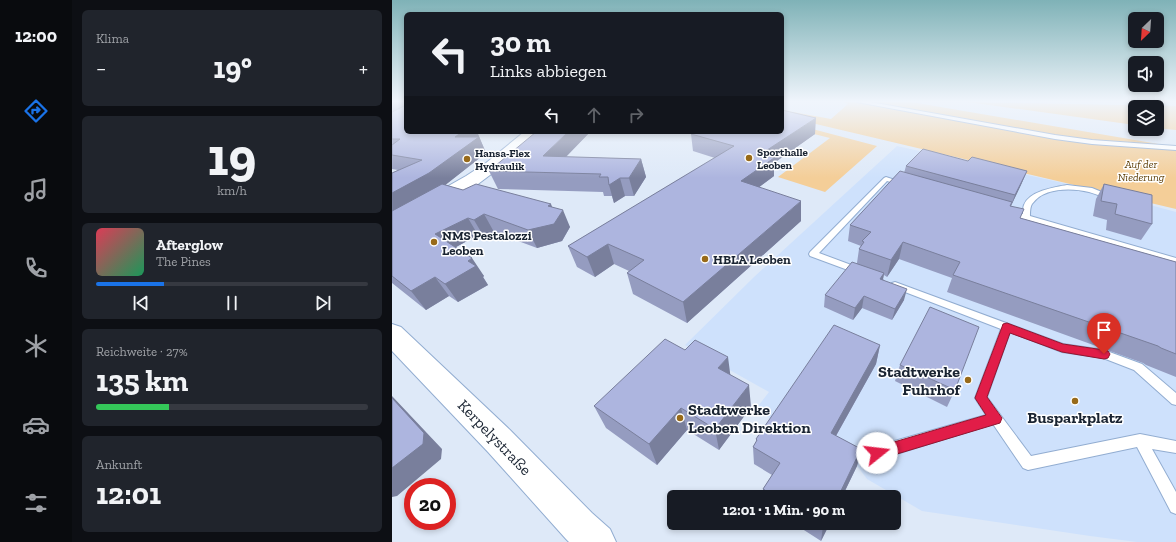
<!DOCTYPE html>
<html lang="de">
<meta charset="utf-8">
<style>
:root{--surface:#171b24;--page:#20242c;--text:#f1f3f6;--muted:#9ea1a6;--line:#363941;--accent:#1a73e8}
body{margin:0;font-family:"Zilla Slab",serif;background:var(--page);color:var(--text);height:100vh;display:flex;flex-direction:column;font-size:15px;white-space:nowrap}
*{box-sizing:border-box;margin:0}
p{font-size:13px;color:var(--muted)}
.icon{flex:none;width:22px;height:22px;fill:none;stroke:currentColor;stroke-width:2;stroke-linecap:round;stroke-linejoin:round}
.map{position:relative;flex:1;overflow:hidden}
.panel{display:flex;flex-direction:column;gap:10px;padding:10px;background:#0d0f14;width:320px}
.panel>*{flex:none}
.guide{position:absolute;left:12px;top:12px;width:380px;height:122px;border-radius:6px;box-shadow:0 2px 6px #0003;background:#171b24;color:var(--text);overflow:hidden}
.needle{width:26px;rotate:205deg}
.fabs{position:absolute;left:736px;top:12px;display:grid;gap:8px}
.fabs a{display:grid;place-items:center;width:36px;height:36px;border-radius:6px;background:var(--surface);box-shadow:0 2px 6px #0003;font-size:20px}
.speed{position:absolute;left:12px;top:478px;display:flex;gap:8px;font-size:20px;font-weight:700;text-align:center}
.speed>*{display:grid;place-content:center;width:52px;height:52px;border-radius:50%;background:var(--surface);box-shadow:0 2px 6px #0003;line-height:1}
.speed .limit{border:6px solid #d22;background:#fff;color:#111}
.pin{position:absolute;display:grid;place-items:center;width:34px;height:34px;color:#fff;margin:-41px -17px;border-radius:50% 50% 50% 0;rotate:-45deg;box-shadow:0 0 4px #0007}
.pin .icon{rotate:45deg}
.me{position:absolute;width:44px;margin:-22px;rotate:74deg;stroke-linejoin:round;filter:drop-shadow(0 0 3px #0008)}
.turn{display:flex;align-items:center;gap:14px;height:84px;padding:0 20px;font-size:18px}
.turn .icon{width:52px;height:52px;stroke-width:2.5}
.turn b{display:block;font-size:28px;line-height:34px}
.lanes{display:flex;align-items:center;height:38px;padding:0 20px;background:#0003;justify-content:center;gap:20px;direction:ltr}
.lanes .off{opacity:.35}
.big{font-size:30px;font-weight:800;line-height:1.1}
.panel .widget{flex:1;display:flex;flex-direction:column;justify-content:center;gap:6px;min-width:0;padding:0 14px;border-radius:6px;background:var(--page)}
.panel .dial{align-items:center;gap:0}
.dial b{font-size:52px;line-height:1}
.song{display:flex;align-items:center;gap:12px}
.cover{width:48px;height:48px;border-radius:6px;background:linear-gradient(135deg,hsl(350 70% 55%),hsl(150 70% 35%))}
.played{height:4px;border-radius:2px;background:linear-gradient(90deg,var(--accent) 25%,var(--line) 25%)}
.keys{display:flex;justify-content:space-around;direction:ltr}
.heat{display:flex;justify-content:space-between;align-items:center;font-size:22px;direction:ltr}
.charge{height:6px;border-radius:3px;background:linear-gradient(90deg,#34c759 27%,var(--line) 0)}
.trip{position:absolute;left:275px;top:490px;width:234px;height:40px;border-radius:6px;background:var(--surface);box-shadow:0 2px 6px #0003;font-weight:800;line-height:40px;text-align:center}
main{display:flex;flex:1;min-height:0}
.tab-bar{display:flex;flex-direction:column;width:72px;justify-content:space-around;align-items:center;background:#090b0e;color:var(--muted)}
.tab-bar .icon{width:28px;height:28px}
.tab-bar .active{color:var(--accent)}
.tab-bar b{font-size:18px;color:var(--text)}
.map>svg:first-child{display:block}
</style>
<main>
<nav class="tab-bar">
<b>12:00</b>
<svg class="icon active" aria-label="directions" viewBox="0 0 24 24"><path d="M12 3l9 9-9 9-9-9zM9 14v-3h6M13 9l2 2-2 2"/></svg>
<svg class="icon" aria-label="music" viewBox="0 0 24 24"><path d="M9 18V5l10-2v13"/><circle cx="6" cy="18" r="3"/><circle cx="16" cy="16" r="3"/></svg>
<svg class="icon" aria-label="phone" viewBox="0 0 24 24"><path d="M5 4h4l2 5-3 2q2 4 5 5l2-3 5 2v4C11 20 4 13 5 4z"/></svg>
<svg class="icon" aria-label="climate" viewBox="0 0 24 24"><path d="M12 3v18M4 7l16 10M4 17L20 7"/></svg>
<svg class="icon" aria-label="car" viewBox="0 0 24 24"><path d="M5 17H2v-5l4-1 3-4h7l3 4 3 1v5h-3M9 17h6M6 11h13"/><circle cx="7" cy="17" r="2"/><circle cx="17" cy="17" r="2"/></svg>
<svg class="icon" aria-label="filters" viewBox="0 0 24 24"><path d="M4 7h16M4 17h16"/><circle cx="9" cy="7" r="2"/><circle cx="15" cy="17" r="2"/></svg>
</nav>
<section class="panel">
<div class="widget"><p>Klima</p>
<div class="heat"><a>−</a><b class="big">19°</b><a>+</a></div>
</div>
<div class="widget dial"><b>19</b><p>km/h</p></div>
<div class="widget">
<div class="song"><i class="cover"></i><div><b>Afterglow</b><p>The Pines</p></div></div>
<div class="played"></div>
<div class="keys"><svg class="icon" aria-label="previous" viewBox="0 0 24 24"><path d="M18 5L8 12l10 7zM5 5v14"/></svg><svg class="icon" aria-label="pause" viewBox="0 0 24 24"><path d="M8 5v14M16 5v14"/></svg><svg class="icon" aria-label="next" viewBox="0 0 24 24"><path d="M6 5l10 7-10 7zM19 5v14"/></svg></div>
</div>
<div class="widget"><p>Reichweite · 27%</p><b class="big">135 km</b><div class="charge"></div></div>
<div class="widget"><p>Ankunft</p><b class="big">12:01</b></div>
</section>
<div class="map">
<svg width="784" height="542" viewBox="0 0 784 542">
<rect width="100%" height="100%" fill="#dee9f8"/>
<!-- built -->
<path fill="#cee1fc" d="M505 146 703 190 784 212V542H745L698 536 530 511 475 479 466 467 363 410 377 392 293 345 362 277Z"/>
<!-- green -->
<path fill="#f4ce98" d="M451 102H519L784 147V209L390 116V110L439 119 456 104Z
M576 102 784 106V130L765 128V107H743V125Z
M390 121 485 146 433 192 386 177 438 138 390 126Z"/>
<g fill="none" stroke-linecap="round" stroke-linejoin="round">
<!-- service casing -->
<g stroke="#92add1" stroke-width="2">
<path id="service" d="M465 102H478L663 135 700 140 784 146V150L700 144 663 139Z
M494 177 515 184 512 186 495 181 427 253 470 269 472 271 470 273H464L418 256 417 254 418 252 492 178Z
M675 185 700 188 722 197 718 199C711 197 704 194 697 192 680 188 652 187 640 204 638 207 638 213 638 216L784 258V264L615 215 614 213 618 211 631 214C631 211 631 207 632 205 637 191 663 187 675 185Z
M503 282 671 344 712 350 750 364 784 393V405L780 404 742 370 711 358 670 352 618 332 595 397 639 456 748 434 784 441V453L760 449 784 492V514L779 512 745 447 636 470 631 468 601 424 485 460 480 458 478 453 480 448 485 446 594 415 583 398 609 329 500 287 498 285 500 283Z"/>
</g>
<!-- secondary casing -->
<g stroke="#92add1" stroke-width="2">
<path id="secondary" d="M132 132H148L106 169 86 184 7 230 0 232V218L74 176 94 163Z
M0 324 9 327 118 430 200 513 218 529 224 542H177L174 539 96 452 0 351Z"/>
</g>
<!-- service -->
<use href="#service" fill="#fff" fill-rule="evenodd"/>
<!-- secondary -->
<use href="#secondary" fill="#fff" fill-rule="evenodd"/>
</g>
<!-- wall -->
<path fill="#959cc0" d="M0 102H14V132L86 134 94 153 53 185 71 190 160 207 178 227 170 241 145 248 102 232 92 237 86 235 64 247 92 276 91 277 96 285 66 302 57 296 34 310 0 283V173L6 170 0 169Z
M198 132 174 157 249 159 254 177 242 196H233L222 203 220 196H212L211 192 106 189 97 171Z
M299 134H423L382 163V176L367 187 409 221 295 323 241 294 235 273 237 271 222 264 203 277 185 267 176 246 323 158 301 151Z
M576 161 635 171 619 206 628 218 784 262V377L754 365 751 363 555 292 560 278 507 259 495 277 492 275 491 279 512 300 500 320 470 308 461 320 432 307 433 295 465 263 467 249 469 246 456 241 458 225 512 173 514 166Z
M712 184 760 224 749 240 714 230 715 220 701 216 704 199Z
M488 345 484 364 444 436 469 449 465 466 450 497H372L371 489 380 475 362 464 361 447 364 442V439Z
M508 365 563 390 555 407 503 381Z
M338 375 359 407 327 450 295 430 265 465 214 428 202 406Z
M401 523H438L429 541Z"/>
<!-- shaded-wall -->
<path fill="#797f9c" d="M424 118 423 134 382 163V176L350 200 349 181 369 154Z
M70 132H89L86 134 94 153 47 190 0 216V193L63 137Z
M176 132H198L159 172 151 156Z
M249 159 254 177 242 196 237 178Z
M635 171 629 185 617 210 623 195Z
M228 178 233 196 222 203 217 185Z
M409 201V221L295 323 291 302Z
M159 204 165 219 171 210 178 227 170 241 145 248 136 230 156 206Z
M92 214 102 232 92 237 82 220Z
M76 218 86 235 55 252 43 234Z
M511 242 507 259 495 277 499 260Z
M216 244 222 264 203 277 195 257Z
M80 258 92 276 91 277 96 285 66 302 53 284 76 261Z
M492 273 490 285 488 279Z
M43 277 57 296 34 310 19 291Z
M515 289 512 300 500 320 503 309Z
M472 296 470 308 461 320 463 308Z
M488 345 484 364 436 450 439 433Z
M336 357 339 380 326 368Z
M357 385 359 407 327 450 323 429Z
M0 396 50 449 49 459 5 496 0 497Z
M289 408 295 430 265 465 257 444Z
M469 449 465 466 450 497H446Z
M433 523H438L429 541 431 526Z"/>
<!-- building -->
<path fill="#adb5df" stroke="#797f9c" d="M14 105V132H70L63 137H87L37 173 0 193V173L30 160 0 155V145L8 139H0V112Z
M390 110 424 118 369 154 382 158 349 181 409 201 291 302 235 273 252 260 216 244 195 257 176 246 342 146 299 134 302 132H390Z
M144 132H176L151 156 249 159 237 178H228L217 185 216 177H207L209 174 97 171Z
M531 149 576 161 580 157 635 171 623 195 514 166Z
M508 171 620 202 618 206 632 209 628 218 784 262V354L769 348 766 346 561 275 568 262 511 242 499 260 467 249 472 242 470 241 479 232 458 225Z
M50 184 71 190 84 184 159 204 156 206 171 210 162 224 136 230 92 214 82 220 76 218 43 234 80 258 76 261 84 266 53 284 43 277 19 291 0 276V211Z
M712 184 760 195V224L723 214 725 204 709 201Z
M460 262 492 273 488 279 515 289 503 309 472 296 463 308 433 295Z
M538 307 587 327 563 390 508 365Z
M442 325 488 345 439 433 469 449 446 497H384L371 489 388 463 361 447 365 440 364 439Z
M273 339 293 350 303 340 336 357 326 368 357 385 323 429 289 408 257 444 202 406Z
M0 398 32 433 31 444 0 468Z
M426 523H433L431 526Z"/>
<!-- sky -->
<linearGradient id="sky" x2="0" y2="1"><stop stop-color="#7fb2b7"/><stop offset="0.57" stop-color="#f0f5fc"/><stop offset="1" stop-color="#f0f5fc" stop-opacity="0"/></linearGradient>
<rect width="784" height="178" fill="url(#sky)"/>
<!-- route -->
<path fill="#e11d48" stroke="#92132f" d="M615 323 671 344 712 350 716 351 718 354 716 358 712 359 670 352 618 333 595 397 610 418 608 423 485 460 480 458 478 453 480 448 485 447 594 415 583 398 610 327 611 324Z"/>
<!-- markers -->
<g fill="#986a19" stroke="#fff" stroke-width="1.5">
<circle cx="357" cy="158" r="4"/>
<circle cx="75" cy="159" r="4"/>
<circle cx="42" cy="242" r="4"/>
<circle cx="313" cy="259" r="4"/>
<circle cx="576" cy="380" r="4"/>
<circle cx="683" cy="401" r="4"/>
<circle cx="288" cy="418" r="4"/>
</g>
<g text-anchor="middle" stroke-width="3" stroke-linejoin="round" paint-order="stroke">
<!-- far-poi labels -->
<g font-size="11" font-weight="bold" fill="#1a2432" stroke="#fff" text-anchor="start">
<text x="365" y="156">Sporthalle<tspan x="365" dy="13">Leoben</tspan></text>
<text x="83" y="157">Hansa-Flex<tspan x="83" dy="13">Hydraulik</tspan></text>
</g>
<!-- far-park labels -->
<g font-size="11" font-style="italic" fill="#5d3e06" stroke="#fff">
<text x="749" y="168">Auf der<tspan x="749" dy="13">Niederung</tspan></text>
</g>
<!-- poi labels -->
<g font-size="13" font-weight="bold" fill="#1a2432" stroke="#fff" text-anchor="start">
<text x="50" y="240">NMS Pestalozzi<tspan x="50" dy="15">Leoben</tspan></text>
<text x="321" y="264">HBLA Leoben</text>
</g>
<!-- near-poi labels -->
<g font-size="16" font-weight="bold" fill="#1a2432" stroke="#fff" text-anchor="end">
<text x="568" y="377">Stadtwerke<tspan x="568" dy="18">Fuhrhof</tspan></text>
<text x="296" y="415" text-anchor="start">Stadtwerke<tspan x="296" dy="18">Leoben Direktion</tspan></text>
<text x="683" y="423" text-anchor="middle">Busparkplatz</text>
</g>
<!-- near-street labels -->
<g font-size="16" fill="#1a2432" stroke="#fff">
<text transform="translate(103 437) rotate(46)" y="6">Kerpelystraße</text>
</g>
</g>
</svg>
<div class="fabs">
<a><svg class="needle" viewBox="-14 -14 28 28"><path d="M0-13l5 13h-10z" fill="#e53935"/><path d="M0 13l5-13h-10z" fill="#9ea1a6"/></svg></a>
<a><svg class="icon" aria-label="sound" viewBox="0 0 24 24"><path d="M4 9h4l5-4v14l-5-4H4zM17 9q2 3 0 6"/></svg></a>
<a><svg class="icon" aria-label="layers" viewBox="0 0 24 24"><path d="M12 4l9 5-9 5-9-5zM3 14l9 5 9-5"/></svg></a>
</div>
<div class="speed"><div class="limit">20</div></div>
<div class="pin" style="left:712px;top:354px;background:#d93025"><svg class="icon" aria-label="arrive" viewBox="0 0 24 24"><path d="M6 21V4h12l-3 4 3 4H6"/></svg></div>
<svg class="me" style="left:485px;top:453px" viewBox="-20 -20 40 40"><circle r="19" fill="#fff"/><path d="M0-13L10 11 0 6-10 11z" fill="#e11d48"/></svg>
<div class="trip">12:01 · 1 Min. · 90 m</div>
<div class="guide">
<div class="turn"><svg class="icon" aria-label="left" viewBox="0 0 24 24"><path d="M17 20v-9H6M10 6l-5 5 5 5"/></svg><div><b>30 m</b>Links abbiegen</div></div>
<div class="lanes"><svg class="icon" aria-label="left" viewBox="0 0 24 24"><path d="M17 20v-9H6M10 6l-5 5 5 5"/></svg><svg class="icon off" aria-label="ahead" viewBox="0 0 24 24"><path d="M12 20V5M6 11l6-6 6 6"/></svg><svg class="icon off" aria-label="right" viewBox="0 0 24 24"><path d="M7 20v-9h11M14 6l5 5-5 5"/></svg></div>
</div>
</div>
</main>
